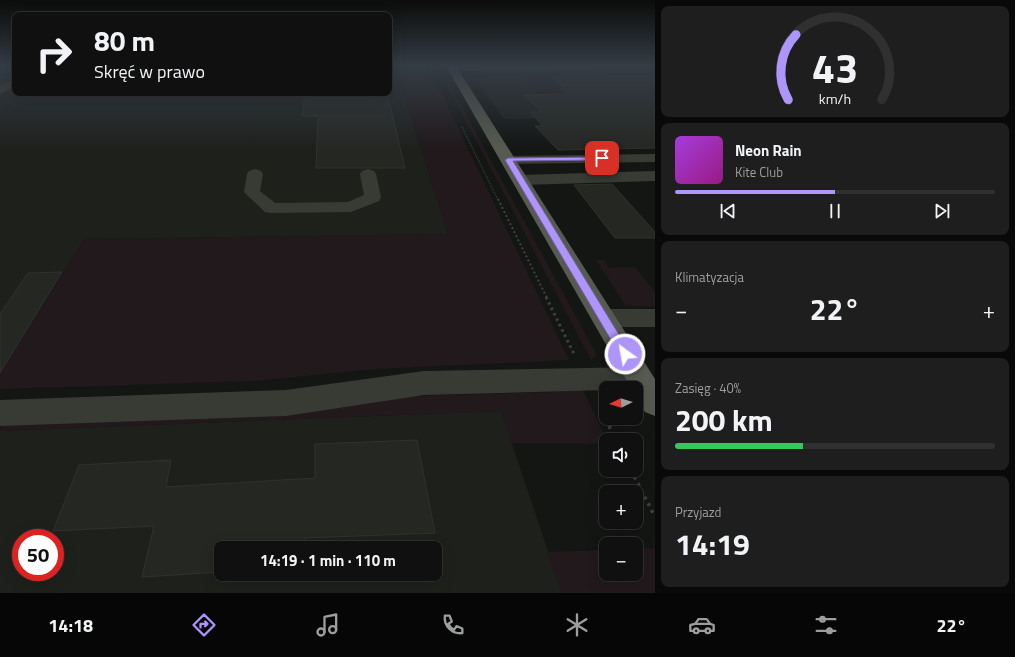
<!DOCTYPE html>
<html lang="pl">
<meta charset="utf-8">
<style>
:root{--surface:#0f100f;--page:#1d1e1d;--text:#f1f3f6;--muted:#9b9d9e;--line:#2f302f;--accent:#ae95fa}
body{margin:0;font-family:"Titillium Web",sans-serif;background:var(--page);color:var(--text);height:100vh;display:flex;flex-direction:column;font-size:15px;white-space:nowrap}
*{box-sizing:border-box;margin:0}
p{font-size:13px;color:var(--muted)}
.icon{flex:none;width:22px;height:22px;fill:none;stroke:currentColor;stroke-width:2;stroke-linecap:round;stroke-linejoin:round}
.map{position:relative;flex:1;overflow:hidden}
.side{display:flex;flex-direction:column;gap:6px;padding:6px;background:#080908;width:360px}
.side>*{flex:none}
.top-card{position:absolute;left:12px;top:12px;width:380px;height:84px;border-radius:8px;box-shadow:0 4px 16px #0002,0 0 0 1px var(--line);background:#0f100f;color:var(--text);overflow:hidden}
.needle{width:26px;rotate:265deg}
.tools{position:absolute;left:599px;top:381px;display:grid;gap:8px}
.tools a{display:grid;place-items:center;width:44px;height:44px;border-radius:8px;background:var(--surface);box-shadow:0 4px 16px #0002,0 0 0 1px var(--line);font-size:20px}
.speed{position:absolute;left:12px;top:529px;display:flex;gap:8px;font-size:20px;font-weight:700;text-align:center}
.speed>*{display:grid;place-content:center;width:52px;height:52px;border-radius:50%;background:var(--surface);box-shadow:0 4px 16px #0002,0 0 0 1px var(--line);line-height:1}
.speed .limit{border:6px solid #d22;background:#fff;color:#111}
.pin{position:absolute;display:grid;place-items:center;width:34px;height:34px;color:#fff;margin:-17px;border-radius:8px;box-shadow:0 2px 6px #0006}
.me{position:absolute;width:44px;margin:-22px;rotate:328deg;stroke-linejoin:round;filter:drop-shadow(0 0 3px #0008)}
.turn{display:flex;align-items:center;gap:14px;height:84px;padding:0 16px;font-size:18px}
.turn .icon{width:52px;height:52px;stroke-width:2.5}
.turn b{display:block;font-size:28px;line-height:34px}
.big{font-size:30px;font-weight:700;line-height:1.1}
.side .widget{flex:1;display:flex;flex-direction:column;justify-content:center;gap:6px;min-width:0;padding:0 14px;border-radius:8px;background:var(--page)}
.side .dial{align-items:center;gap:0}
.dial svg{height:104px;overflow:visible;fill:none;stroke:var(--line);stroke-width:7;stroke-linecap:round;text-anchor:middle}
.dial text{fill:var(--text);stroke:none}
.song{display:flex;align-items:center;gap:12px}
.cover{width:48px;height:48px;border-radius:6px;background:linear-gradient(135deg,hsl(280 70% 55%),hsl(310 70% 35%))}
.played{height:4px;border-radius:2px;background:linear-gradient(90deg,var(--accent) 50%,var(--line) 50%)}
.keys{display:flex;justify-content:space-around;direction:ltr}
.heat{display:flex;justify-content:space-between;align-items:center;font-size:22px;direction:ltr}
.charge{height:6px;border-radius:3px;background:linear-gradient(90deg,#34c759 40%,var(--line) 0)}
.trip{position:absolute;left:214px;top:541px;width:228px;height:40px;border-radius:8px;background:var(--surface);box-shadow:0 4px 16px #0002,0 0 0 1px var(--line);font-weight:700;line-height:40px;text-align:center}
.tab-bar{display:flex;height:64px;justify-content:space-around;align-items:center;background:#060606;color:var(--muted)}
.tab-bar .icon{width:28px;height:28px}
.tab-bar .active{color:var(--accent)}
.tab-bar b{font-size:18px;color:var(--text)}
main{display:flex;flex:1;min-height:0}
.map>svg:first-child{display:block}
</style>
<main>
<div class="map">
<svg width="655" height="593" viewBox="0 0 655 593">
<rect width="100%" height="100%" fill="#141614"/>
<!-- built -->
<path fill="#1e201c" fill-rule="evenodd" d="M0 66H15V93H389V66H395L448 234 84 239 0 374Z
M655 69V117L504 119 475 78 484 77 480 71Z
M501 411 562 593H0V431ZM21 538H55V572H21ZM221 548H435V574H221Z"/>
<!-- green -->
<path fill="#21191b" d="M395 66H426L436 87 440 90 569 360 375 369 254 381 0 389V374L84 239 448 234Z
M525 75H577L580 77 550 78 556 83 527 84 519 77Z
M447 85H450L597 355 591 360Z
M528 85H555L571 98H542Z
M596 260H604L609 268 635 267 655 292V307L625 305Z
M581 386 607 440 606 444 511 443 501 411 0 431 2 423 414 396 556 392 557 387Z
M655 548V593H562L547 552 606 550V574H636V549Z"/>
<!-- building -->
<path fill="#252723" stroke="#2f322d" d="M655 76V148L558 150 535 126H543L530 112H542L524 95 567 94 560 89 565 88 562 86H563L552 77Z
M305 93H387L405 168H316L318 116H302Z
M612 184 655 232V238H615L574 185Z
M62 272 0 373V314L28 273Z
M417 440 435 533 305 538V548H221V572L142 577 154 526 53 531 79 465 171 460 166 487 315 478V444Z"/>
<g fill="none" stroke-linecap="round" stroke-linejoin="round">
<!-- path-far3 -->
<path stroke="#3f423a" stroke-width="1.5" stroke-dasharray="1 1.5" stroke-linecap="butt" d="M429 66 432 73
M462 127 498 200"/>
<!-- path-far2 -->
<path stroke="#3f423a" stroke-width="2" stroke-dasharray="2 2.5" stroke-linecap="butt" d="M498 199 547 298"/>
<!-- path-far1 -->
<path stroke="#3f423a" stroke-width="3" stroke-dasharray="2.5 3.5" stroke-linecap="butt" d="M546 297 574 354
M599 405 609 427"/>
<!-- path -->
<path stroke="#3f423a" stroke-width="3.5" stroke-dasharray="3 4.5" stroke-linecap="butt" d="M609 426 616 440
M631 470 655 517"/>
<!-- minor -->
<path fill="#383b34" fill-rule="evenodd" d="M453 66H655V70L449 71 448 69 449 67Z
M15 79V87L0 94V86Z
M655 154V162L508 164 503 163 501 160 503 157 508 156Z
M255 169 261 171 263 174 260 191 275 203 348 202 364 195 360 174 362 171 368 169 374 171 376 174 381 197 379 201 351 212 271 213 265 212 244 192 247 174 249 171Z
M655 171V181L521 185 515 183 513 180 515 177 521 175Z
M603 309H655V327H603L595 324 591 318 595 312Z
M639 367 648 370 652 378 648 386 636 390V388H606V390L424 395 286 416 0 426V400L286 390 424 371Z"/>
<!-- major -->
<path fill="#565a50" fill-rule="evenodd" d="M446 66H456L655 379V416L645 412 636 396V388H631Z"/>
</g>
<!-- sky -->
<linearGradient id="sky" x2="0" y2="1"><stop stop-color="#0b0c0b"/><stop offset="0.44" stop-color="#343c45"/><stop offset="1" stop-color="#343c45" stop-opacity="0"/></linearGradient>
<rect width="655" height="149" fill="url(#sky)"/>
<!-- route -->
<path fill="#ae95fa" stroke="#7161a2" d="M602 157 605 158 604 160 513 161 629 351 630 354 629 357 625 358 621 357 505 160 508 158Z"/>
</svg>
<div class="tools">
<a><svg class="needle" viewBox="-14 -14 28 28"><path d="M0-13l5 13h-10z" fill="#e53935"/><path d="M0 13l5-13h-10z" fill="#9b9d9e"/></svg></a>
<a><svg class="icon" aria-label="sound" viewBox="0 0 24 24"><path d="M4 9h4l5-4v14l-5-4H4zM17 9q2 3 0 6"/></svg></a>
<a>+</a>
<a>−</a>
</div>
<div class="speed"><div class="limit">50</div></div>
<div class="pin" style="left:602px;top:158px;background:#d93025"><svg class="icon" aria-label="arrive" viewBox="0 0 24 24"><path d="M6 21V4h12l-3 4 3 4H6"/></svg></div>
<svg class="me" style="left:625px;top:354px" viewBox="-20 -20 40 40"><circle r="17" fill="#ae95fa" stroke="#fff" stroke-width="3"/><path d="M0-11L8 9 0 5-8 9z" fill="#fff"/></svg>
<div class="trip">14:19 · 1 min · 110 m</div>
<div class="top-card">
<div class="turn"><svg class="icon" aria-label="right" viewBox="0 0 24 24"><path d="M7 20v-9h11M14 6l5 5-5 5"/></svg><div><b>80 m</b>Skręć w prawo</div></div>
</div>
</div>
<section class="side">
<div class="widget dial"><svg viewBox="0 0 100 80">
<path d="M14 69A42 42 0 1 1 86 69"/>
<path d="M14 69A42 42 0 0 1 20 19" stroke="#ae95fa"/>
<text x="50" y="56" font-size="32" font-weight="700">43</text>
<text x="50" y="72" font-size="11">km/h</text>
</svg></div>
<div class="widget">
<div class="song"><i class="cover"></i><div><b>Neon Rain</b><p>Kite Club</p></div></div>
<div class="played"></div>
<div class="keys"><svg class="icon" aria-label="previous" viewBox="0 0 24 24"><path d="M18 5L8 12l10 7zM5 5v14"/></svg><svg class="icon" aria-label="pause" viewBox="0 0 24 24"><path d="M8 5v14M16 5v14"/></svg><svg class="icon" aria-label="next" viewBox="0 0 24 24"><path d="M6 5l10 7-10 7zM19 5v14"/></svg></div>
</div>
<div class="widget"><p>Klimatyzacja</p>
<div class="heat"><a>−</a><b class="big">22°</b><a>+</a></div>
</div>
<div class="widget"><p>Zasięg · 40%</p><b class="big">200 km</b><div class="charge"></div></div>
<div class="widget"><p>Przyjazd</p><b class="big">14:19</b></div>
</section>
</main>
<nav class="tab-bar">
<b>14:18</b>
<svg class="icon active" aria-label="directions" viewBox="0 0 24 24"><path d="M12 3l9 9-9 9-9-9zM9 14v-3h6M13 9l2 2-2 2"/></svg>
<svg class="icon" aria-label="music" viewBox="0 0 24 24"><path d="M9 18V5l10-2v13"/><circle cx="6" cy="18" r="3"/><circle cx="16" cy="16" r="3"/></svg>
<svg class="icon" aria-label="phone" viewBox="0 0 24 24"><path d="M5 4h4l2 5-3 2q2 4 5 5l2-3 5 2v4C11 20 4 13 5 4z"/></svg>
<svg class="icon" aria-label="climate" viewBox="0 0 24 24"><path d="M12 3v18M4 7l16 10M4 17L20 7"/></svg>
<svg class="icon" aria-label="car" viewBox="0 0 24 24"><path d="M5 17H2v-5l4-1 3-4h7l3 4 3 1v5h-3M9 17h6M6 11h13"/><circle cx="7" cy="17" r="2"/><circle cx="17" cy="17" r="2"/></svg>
<svg class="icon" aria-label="filters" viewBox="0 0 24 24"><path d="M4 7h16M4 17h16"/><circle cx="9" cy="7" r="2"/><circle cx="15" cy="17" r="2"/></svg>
<b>22°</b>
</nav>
